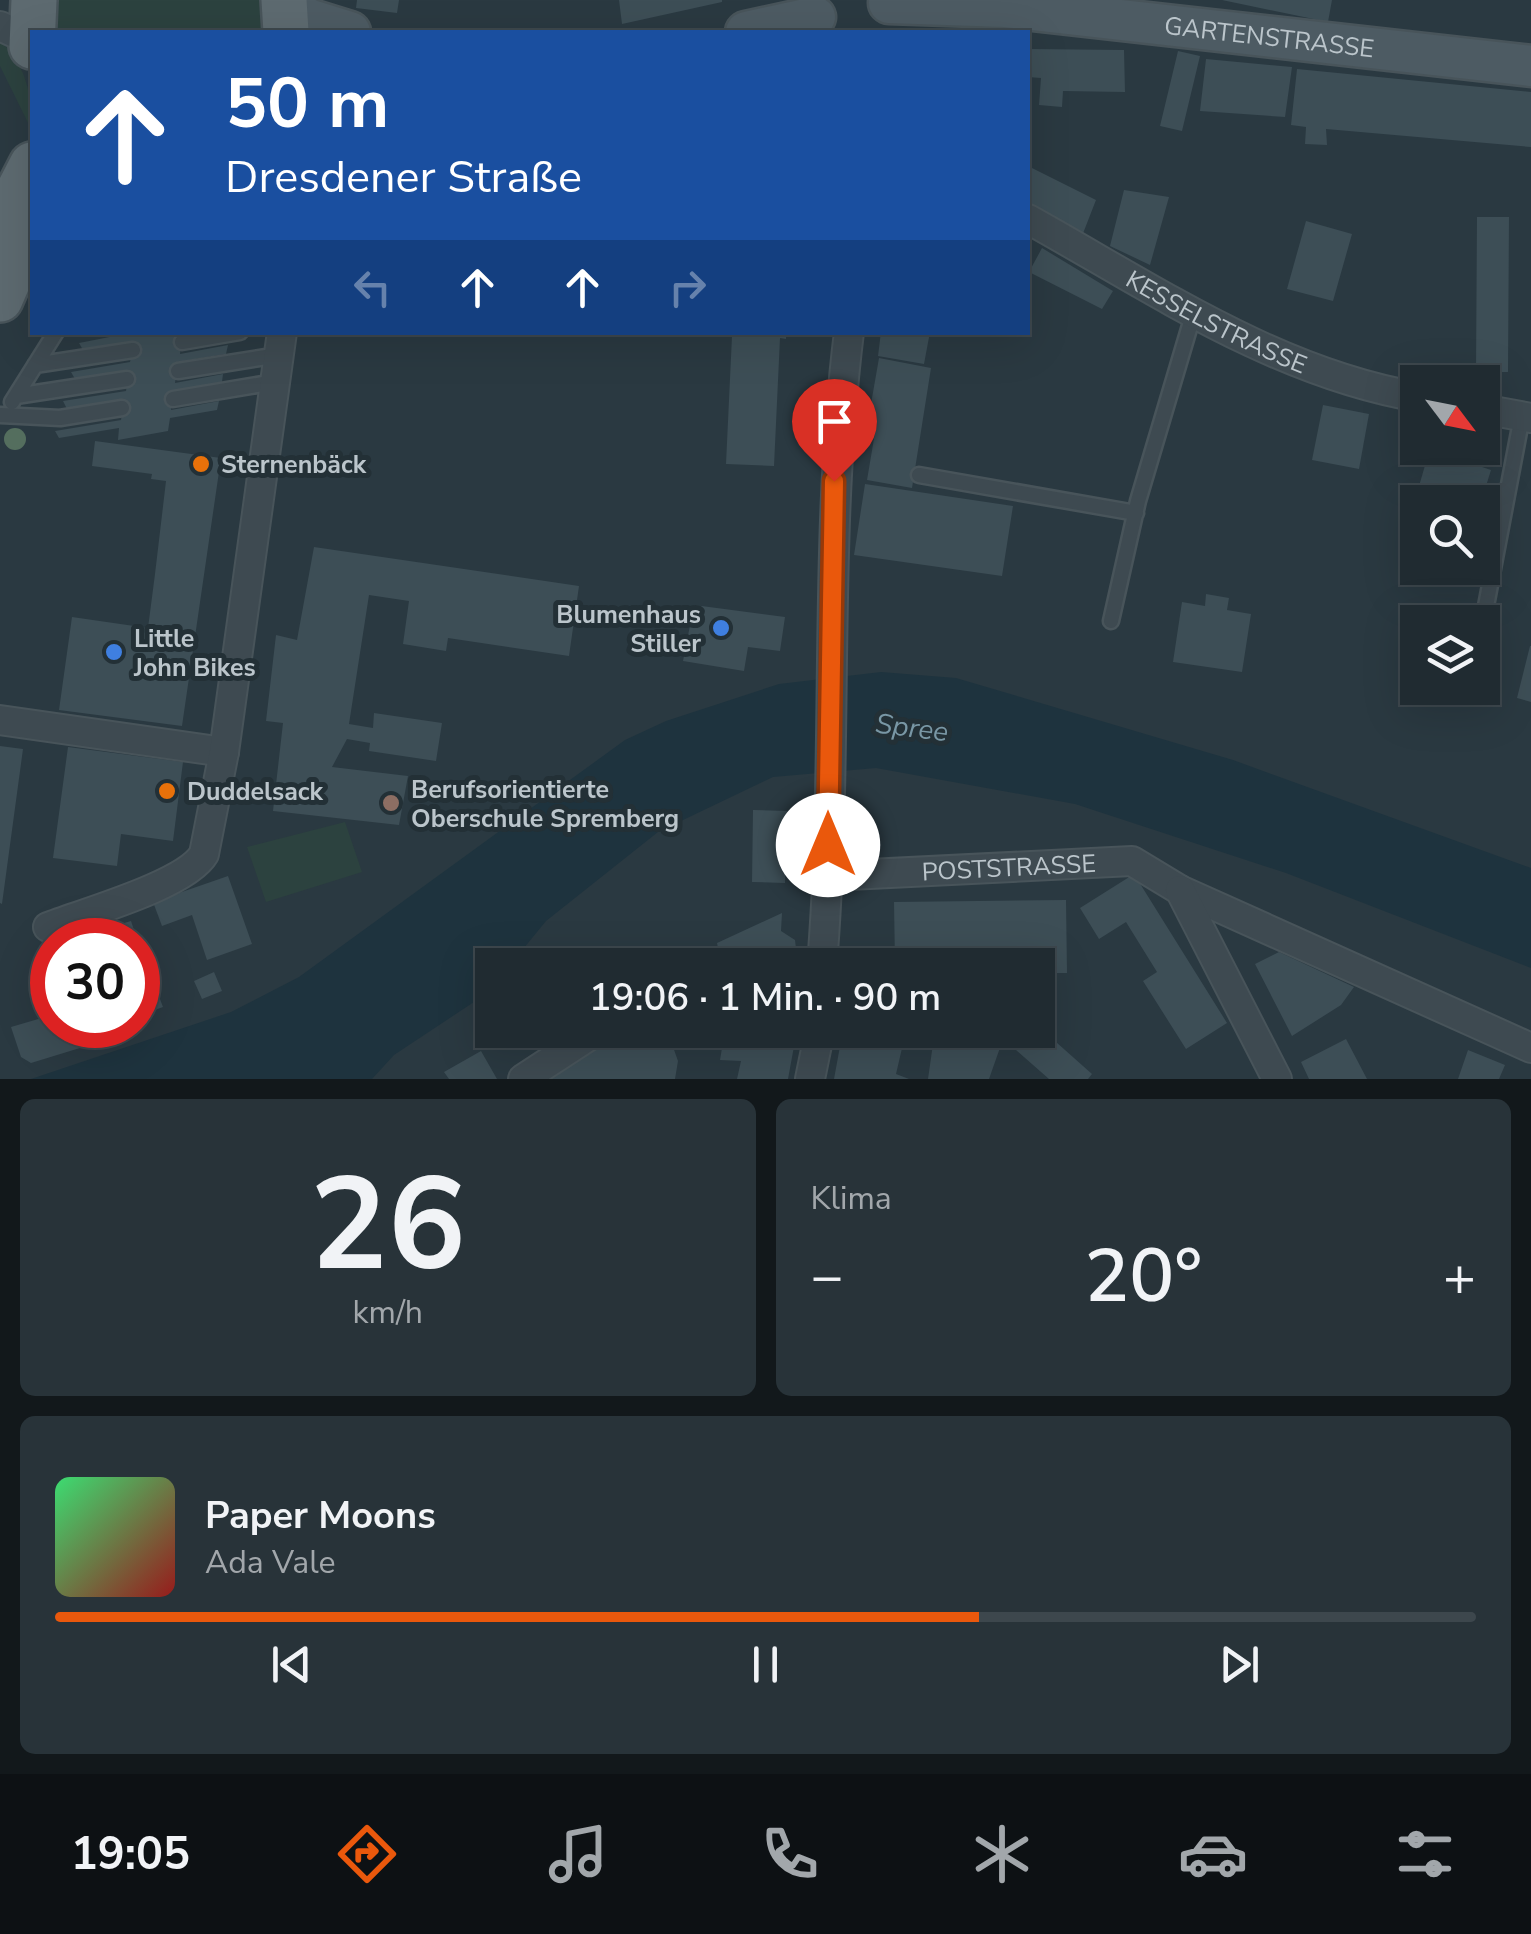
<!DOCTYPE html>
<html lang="de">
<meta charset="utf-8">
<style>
:root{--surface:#202b31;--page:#283339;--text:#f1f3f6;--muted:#a2a7ab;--line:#3d474d;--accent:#ea580c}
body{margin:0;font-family:"Nunito Sans",sans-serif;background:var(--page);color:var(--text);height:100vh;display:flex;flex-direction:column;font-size:38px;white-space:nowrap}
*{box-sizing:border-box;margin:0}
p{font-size:32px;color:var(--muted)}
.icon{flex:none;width:55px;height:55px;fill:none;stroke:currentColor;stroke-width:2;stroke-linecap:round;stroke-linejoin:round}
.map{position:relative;height:1079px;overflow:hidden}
.details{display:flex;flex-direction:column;gap:20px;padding:20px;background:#12181b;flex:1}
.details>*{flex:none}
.top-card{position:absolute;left:30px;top:30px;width:1000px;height:305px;border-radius:0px;box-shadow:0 10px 40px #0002,0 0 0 2px var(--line);background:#1a4fa0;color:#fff;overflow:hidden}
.needle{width:65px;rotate:122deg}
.fabs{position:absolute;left:1400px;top:365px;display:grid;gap:20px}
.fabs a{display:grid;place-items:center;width:100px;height:100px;border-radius:0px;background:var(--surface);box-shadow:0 10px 40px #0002,0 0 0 2px var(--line);font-size:50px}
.speed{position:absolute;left:30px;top:918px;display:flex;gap:20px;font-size:50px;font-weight:700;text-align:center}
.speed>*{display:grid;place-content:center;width:130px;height:130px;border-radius:50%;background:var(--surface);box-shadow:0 10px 40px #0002,0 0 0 2px var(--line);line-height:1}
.speed .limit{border:15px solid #d22;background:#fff;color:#111}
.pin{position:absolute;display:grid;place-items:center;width:85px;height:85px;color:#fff;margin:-102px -42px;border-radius:50% 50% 50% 0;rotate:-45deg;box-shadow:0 0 10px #0007}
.pin .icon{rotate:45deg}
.me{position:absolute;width:110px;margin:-55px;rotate:0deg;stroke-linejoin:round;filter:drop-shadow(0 0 8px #0008)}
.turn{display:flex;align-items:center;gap:35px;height:210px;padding:0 30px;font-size:45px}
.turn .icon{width:130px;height:130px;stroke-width:2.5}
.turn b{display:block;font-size:70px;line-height:85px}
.lanes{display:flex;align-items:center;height:95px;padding:0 30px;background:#0003;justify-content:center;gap:50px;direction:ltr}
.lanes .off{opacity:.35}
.big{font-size:75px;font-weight:600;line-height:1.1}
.details .widget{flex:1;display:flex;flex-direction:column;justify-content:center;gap:15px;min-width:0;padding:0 35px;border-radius:15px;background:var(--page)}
.details .dial{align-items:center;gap:0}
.dial b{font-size:130px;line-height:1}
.song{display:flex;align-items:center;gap:30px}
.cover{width:120px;height:120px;border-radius:15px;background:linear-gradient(135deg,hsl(140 70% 55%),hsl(0 70% 35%))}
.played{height:10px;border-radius:5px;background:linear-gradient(90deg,var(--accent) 65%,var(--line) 65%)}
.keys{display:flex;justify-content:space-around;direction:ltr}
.heat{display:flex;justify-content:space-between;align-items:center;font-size:55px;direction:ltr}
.details .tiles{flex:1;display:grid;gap:20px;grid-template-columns:1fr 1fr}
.widget:last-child{grid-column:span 2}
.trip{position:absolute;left:475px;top:948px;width:580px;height:100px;border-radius:0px;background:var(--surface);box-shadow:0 10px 40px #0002,0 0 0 2px var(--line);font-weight:600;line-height:100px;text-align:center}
.menu{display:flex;height:160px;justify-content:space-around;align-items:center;background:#0d1114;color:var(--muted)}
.menu .icon{width:70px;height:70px}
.menu .selected{color:var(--accent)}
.menu b{font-size:45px;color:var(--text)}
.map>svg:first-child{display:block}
</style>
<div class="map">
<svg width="1531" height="1079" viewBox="0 0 1531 1079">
<rect width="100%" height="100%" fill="#2a3941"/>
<!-- green -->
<path fill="#2c423f" d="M50 0H268L269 32H47Z
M0 41C27 65 32 97 32 131L0 66Z
M345 822 362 872 266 902 247 847Z"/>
<!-- water -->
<path fill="#1e333e" d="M881 672 956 678 1233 760 1531 868V968L1286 873 1075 804 876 768 773 777 658 832 546 921 510 965H492V986L486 994 394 1055 372 1079H31L231 1012 299 977 625 740 666 721 779 684Z"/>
<!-- building -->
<path fill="#3d4e56" d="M357 0H399L397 13 356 8Z
M619 0H722V2L622 24Z
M1222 0H1332L1328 22Z
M1028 49 1124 50 1125 92 1063 91 1062 107 1039 105 1041 78 1028 77Z
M1178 51 1200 56 1182 131 1160 126Z
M1206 59 1292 67 1285 117 1200 111Z
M1297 69 1531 92V147L1326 129 1327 145 1305 144 1306 127 1291 125Z
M1028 166 1096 200 1082 236 1028 210Z
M1124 190 1169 197 1150 265 1110 246Z
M1477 217H1509L1508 372H1476Z
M1306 221 1352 234 1333 301 1287 289Z
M1042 248 1113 291 1102 309 1029 272Z
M135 332H183L180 354 228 345 226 354 178 362 175 383 223 374 222 382 174 391 171 410 219 401 217 410 170 418 168 431 118 440 119 428 59 438 55 431 121 420 124 399 67 409 63 401 126 391 129 370 75 379 71 372 130 362 134 342 83 350 79 343Z
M738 332H786V339L780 338 774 466 726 464 732 336Z
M881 332H930L924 364 878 356Z
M879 358 931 368 912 488 867 480 877 421H868Z
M1323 405 1369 414 1359 469 1312 460Z
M95 441 221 458 182 726 59 710 72 617 148 628 155 574 166 481 151 479 152 474 92 466Z
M1430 448H1481L1476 465 1491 470 1481 502H1418V508L1413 507Z
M865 484 1013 506 1002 576 854 555Z
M314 547 579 586 569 656 448 638 446 651 403 644 409 601 369 595 349 724 373 728 374 713 442 723 436 761 369 751 370 743 347 739 332 767 408 776 399 825 273 811 283 723 266 721 276 635 297 640Z
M1206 594 1229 598 1227 610 1251 614 1242 672 1173 662 1182 602 1205 606Z
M694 605 785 617 780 651 748 647 744 671 683 661Z
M1530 646H1531V702L1517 698Z
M0 746 23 749 2 904 0 903Z
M68 747 183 762 173 841 121 834 117 866 53 858Z
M753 810 787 811 785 883 752 882Z
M1134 874 1227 1023 1186 1049 1143 981 1157 972 1126 922 1099 939 1080 908Z
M228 876 252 944 207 960 192 915 162 926 153 902Z
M1066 900 1067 973H1038V965H895L894 902Z
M782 913 781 931 795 940 798 965H676L719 953 717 943Z
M131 921 136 936 107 940 104 929Z
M1279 952 1354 987 1341 1005 1292 1036 1255 964Z
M214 972 222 991 202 999 194 981Z
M152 978 163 1007 138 1016V984Z
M52 1015V1025H116L119 1036 31 1063 21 1057 11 1027Z
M1038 1026 1092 1074 1088 1079H1049L1007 1042 1018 1030H1038Z
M624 1030H667L678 1061 675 1079H544Z
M725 1030H797L788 1079H737L741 1061 720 1060Z
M843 1030 906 1031 896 1074 909 1079H834Z
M935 1030 1002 1042 989 1079H928Z
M1346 1039 1367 1079H1309L1301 1062Z
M1468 1050 1505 1065 1499 1079H1458Z
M481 1051 497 1079H449L444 1072Z"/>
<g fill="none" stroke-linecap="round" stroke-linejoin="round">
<!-- lane casing -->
<g stroke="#48545a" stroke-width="19">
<path id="lane" d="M182 342 240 332
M35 365 133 350
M178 371 279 355
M16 396 127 379
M173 399 275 382
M12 402 56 332
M0 415 60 418 122 408
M919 475 1136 513
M1486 606 1522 416
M1111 621 1138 501 1194 312"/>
</g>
<!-- street casing -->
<g stroke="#48545a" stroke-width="32">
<g id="street">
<path d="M0 26 32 41"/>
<path id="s1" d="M1028 219C1152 288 1276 373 1418 397"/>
<path d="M1482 409 1531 418"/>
<path d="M0 720 224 752"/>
<path id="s2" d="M829 876 1132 861 1180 890 1531 1048"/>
<path d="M1180 890 1277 1079"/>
<path d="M48 927C84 913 186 885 204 854L224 752 282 332"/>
<path d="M822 965C839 754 823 543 849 332"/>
<path d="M523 1079 598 1030"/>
<path d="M810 1079 820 1030"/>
</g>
</g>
<!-- secondary casing -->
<g stroke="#48545a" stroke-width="45">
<g id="secondary">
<path id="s3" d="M889 3 1005 7 1531 66"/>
<path d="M285 4 308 19 350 32"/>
<path d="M746 32 815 17"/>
</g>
</g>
<!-- primary casing -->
<g stroke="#48545a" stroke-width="50">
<path id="primary" d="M284 0 286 32
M32 46 34 0
M0 227 32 165
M0 299 32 225"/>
</g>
<!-- lane -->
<use href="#lane" stroke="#3e4a51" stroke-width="14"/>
<!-- street -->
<use href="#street" stroke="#3e4a51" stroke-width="28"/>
<!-- secondary -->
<use href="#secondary" stroke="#4d5b63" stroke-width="40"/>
<!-- primary -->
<use href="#primary" stroke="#5d6a70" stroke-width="45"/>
</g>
<!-- trees -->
<circle fill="#546e5e" cx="15" cy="439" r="11"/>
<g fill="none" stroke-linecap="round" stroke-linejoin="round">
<!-- route casing -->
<g stroke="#983908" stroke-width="25">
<path id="route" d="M828 845 834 481"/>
</g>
<!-- route -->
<use href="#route" stroke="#ea580c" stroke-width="18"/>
</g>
<!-- markers -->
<g fill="#e8710a" stroke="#233036" stroke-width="4">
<circle cx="201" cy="464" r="10"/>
<circle cx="167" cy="791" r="10"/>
</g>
<g fill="#3f7fe0" stroke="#233036" stroke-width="4">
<circle cx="721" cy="628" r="10"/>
<circle cx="114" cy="652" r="10"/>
</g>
<circle fill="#8d6e63" stroke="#233036" stroke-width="4" cx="391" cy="803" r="10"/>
<g text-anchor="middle" stroke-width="10" stroke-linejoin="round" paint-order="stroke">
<!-- street labels -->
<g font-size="25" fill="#bbc5cb" stroke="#233036">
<text dy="9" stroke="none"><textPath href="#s3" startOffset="382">GARTENSTRASSE</textPath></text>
<text dy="9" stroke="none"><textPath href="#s1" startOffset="215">KESSELSTRASSE</textPath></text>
<text dy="9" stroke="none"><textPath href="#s2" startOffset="180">POSTSTRASSE</textPath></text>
</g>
<!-- poi labels -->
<g font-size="25" font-weight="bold" fill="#bbc5cb" stroke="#233036" text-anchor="start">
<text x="221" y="473">Sternenbäck</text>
<text x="701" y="623" text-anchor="end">Blumenhaus<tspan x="701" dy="29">Stiller</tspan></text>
<text x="134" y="647">Little<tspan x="134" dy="29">John Bikes</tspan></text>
<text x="411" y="798">Berufsorientierte<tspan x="411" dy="29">Oberschule Spremberg</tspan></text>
<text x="187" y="800">Duddelsack</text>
</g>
<!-- water labels -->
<g font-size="28" font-style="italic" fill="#7997a5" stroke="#233036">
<text transform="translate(912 727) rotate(7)" y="10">Spree</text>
</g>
</g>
</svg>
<div class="fabs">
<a><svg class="needle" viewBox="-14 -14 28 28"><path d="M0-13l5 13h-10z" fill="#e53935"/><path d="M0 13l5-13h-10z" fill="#a2a7ab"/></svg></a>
<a><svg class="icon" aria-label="search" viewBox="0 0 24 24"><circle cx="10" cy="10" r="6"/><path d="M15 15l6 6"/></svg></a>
<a><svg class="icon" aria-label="layers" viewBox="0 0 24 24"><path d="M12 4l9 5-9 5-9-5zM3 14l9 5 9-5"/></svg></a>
</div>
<div class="speed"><div class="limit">30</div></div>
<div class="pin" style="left:834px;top:481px;background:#d93025"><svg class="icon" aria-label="arrive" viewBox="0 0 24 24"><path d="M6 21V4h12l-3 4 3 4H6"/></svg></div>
<svg class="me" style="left:828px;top:845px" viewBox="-20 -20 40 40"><circle r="19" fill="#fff"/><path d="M0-13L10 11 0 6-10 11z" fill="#ea580c"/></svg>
<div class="trip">19:06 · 1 Min. · 90 m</div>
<div class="top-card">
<div class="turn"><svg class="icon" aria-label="ahead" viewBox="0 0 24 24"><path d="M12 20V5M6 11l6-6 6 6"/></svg><div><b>50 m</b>Dresdener Straße</div></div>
<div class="lanes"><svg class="icon off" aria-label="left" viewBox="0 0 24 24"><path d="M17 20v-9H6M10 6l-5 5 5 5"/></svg><svg class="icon" aria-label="ahead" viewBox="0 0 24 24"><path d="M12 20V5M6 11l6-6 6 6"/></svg><svg class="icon" aria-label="ahead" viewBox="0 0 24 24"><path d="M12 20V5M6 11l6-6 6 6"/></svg><svg class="icon off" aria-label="right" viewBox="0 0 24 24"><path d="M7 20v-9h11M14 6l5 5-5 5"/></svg></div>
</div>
</div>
<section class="details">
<div class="tiles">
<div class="widget dial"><b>26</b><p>km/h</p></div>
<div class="widget"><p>Klima</p>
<div class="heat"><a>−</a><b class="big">20°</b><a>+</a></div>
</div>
<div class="widget">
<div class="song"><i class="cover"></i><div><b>Paper Moons</b><p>Ada Vale</p></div></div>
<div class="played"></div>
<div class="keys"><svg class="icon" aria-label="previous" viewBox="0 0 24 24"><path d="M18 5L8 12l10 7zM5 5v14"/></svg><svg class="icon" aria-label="pause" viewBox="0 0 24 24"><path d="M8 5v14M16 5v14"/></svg><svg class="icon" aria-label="next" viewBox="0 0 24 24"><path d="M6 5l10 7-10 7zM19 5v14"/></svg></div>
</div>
</div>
</section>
<nav class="menu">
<b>19:05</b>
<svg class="icon selected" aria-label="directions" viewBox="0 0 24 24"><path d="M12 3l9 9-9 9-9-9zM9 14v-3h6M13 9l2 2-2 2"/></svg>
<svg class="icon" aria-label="music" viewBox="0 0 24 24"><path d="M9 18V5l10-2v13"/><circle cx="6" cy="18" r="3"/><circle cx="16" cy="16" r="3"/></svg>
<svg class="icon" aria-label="phone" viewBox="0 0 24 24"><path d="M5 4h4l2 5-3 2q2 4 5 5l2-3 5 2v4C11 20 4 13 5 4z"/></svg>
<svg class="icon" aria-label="climate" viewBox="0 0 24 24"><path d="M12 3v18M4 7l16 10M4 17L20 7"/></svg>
<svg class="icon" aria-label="car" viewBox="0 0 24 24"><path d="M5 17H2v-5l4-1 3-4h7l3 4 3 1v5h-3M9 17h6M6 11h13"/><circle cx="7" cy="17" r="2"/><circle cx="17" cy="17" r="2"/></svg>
<svg class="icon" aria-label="filters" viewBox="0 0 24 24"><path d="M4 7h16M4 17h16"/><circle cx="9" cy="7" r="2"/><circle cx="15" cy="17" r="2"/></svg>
</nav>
